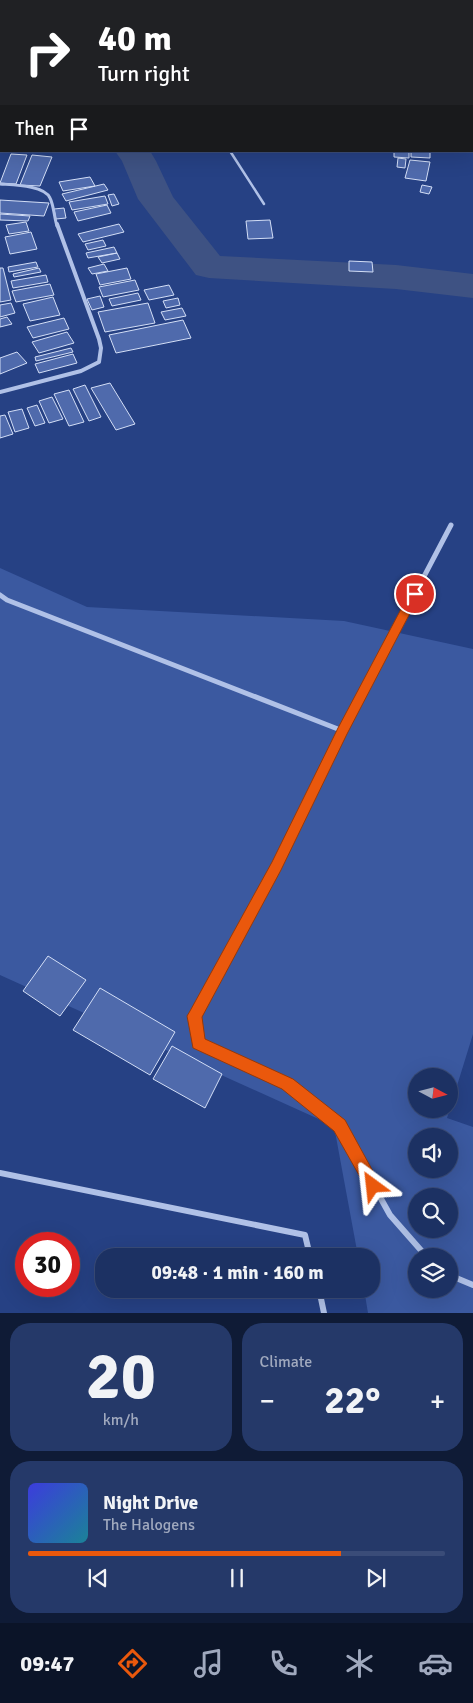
<!DOCTYPE html>
<meta charset="utf-8">
<style>
:root{--surface:#1c3163;--page:#253969;--text:#f1f3f6;--muted:#a0a9be;--line:#3a4c78;--accent:#ea580c}
body{margin:0;font-family:Signika,sans-serif;background:var(--page);color:var(--text);height:100vh;display:flex;flex-direction:column;font-size:19px;white-space:nowrap}
*{box-sizing:border-box;margin:0}
p{font-size:16px;color:var(--muted)}
.icon{flex:none;width:28px;height:28px;fill:none;stroke:currentColor;stroke-width:2;stroke-linecap:round;stroke-linejoin:round}
.map{position:relative;height:1313px;overflow:hidden}
.drawer{display:flex;flex-direction:column;gap:10px;padding:10px;background:#0f1b36;flex:1}
.drawer>*{flex:none}
.guide{position:absolute;left:0px;top:0px;width:474px;height:152px;box-shadow:0 5px 20px #0002,0 0 0 1px var(--line);background:#202124;color:#fff;overflow:hidden}
.needle{width:32px;rotate:97deg}
.fabs{position:absolute;left:408px;top:1068px;display:grid;gap:10px}
.fabs a{display:grid;place-items:center;width:50px;height:50px;border-radius:50%;background:var(--surface);box-shadow:0 5px 20px #0002,0 0 0 1px var(--line);font-size:25px}
.speed{position:absolute;left:15px;top:1232px;display:flex;gap:10px;font-size:25px;font-weight:700;text-align:center}
.speed>*{display:grid;place-content:center;width:65px;height:65px;border-radius:50%;background:var(--surface);box-shadow:0 5px 20px #0002,0 0 0 1px var(--line);line-height:1}
.speed .limit{border:8px solid #d22;background:#fff;color:#111}
.pin{position:absolute;display:grid;place-items:center;width:42px;height:42px;color:#fff;margin:-21px;border:2px solid #fff;border-radius:50%;box-shadow:0 1px 5px #0007}
.me{position:absolute;width:55px;margin:-28px;rotate:330deg;stroke-linejoin:round;filter:drop-shadow(0 0 4px #0008)}
.turn{display:flex;align-items:center;gap:18px;height:105px;padding:0 15px;font-size:22px}
.turn .icon{width:65px;height:65px;stroke-width:2.5}
.turn b{display:block;font-size:35px;line-height:42px}
.then{display:flex;align-items:center;height:48px;padding:0 15px;background:#0003;gap:10px;font-size:19px}
.big{font-size:38px;font-weight:800;line-height:1.1}
.drawer .widget{flex:1;display:flex;flex-direction:column;justify-content:center;gap:8px;min-width:0;padding:0 18px;border-radius:20px;background:var(--page)}
.drawer .dial{align-items:center;gap:0}
.dial b{font-size:65px;line-height:1}
.song{display:flex;align-items:center;gap:15px}
.cover{width:60px;height:60px;border-radius:8px;background:linear-gradient(135deg,hsl(240 70% 55%),hsl(190 70% 35%))}
.played{height:5px;border-radius:2px;background:linear-gradient(90deg,var(--accent) 75%,var(--line) 75%)}
.keys{display:flex;justify-content:space-around;direction:ltr}
.heat{display:flex;justify-content:space-between;align-items:center;font-size:28px;direction:ltr}
.drawer .tiles{flex:1;display:grid;gap:10px;grid-template-columns:1fr 1fr}
.widget:last-child{grid-column:span 2}
.trip{position:absolute;left:95px;top:1248px;width:285px;height:50px;border-radius:20px;background:var(--surface);box-shadow:0 5px 20px #0002,0 0 0 1px var(--line);font-weight:800;line-height:50px;text-align:center}
.dock{display:flex;height:80px;justify-content:space-around;align-items:center;background:#0b1428;color:var(--muted)}
.dock .icon{width:35px;height:35px}
.dock .selected{color:var(--accent)}
.dock b{font-size:22px;color:var(--text)}
.map>svg:first-child{display:block}
</style>
<div class="map">
<svg width="473" height="1313" viewBox="0 0 473 1313">
<rect width="100%" height="100%" fill="#264184"/>
<!-- green -->
<path fill="#3b59a0" fill-rule="evenodd" d="M0 568 87 607 344 621 473 649V1034L447 1118 473 1127V1313H368L364 1289H371V1256H358L334 1126 0 975ZM416 1076H449V1109H416ZM416 1136H449V1169H416ZM416 1196H449V1229H416ZM416 1256H449V1289H416Z"/>
<g fill="none" stroke-linecap="round" stroke-linejoin="round">
<!-- river -->
<path fill="#3e5283" fill-rule="evenodd" d="M12 0H42L43 1H13Z
M115 151H150L156 161 173 197 220 256 396 265 473 274V298L396 289 209 278 196 275 138 199 122 161Z"/>
</g>
<!-- building -->
<path fill="#4f6aac" stroke="#d3def6" d="M394 151H409V158L394 157Z
M411 151H430V158L411 157Z
M11 154 27 155 16 184 0 183Z
M32 155 52 157 40 186 20 185Z
M398 158 406 159 405 168 397 167Z
M410 160 430 162 426 181 405 178Z
M90 177 95 186 63 191 59 182Z
M104 184 108 190 66 201 62 194Z
M422 185 432 187 429 194 420 192Z
M114 194 119 204 112 206 108 195Z
M105 196 108 204 72 210 69 202Z
M0 200 49 203 44 216 0 213Z
M107 205 111 213 78 221 74 212Z
M64 208 66 218 56 219 54 209Z
M0 214 30 216 28 221 0 220Z
M270 220 273 238 248 239 246 221Z
M26 222 29 231 9 234 6 225Z
M119 224 124 232 83 242 78 234Z
M31 232 37 249 10 254 5 237Z
M103 240 106 246 88 250 85 244Z
M114 247 117 253 88 258 86 253Z
M117 253 120 259 102 263 98 257Z
M349 261 372 262 373 272 349 271Z
M36 262 38 267 9 272 8 267Z
M104 264 108 271 92 274 88 268Z
M0 268H3L11 300 0 302Z
M39 268 41 272 14 277 13 274Z
M127 268 131 279 100 285 96 274Z
M46 275 48 282 13 288 11 281Z
M135 280 139 290 103 297 99 287Z
M50 284 54 295 16 302 12 291Z
M169 285 174 295 149 300 144 290Z
M138 293 141 300 112 306 109 299Z
M100 296 104 307 92 310 87 299Z
M53 297 60 315 30 321 23 304Z
M178 298 180 305 166 308 163 301Z
M11 303 15 313 0 317V305Z
M148 303 155 323 105 332 98 312Z
M182 308 186 316 165 320 161 312Z
M7 317 12 324 0 327V319Z
M64 318 69 329 33 338 27 327Z
M183 320 191 338 116 353 109 335Z
M67 332 74 343 39 353 32 342Z
M71 348 73 352 36 361 35 357Z
M17 352 27 363 0 374V358Z
M73 354 77 363 39 373 35 364Z
M110 383 135 424 116 430 91 388Z
M85 385 101 417 89 421 73 389Z
M69 390 84 422 69 426 54 394Z
M52 397 63 419 49 423 39 401Z
M37 405 45 423 35 426 27 408Z
M22 409 29 428 15 432 8 412Z
M5 415 13 434 0 438V416Z
M48 956 86 980 60 1016 23 991Z
M100 988 175 1032 150 1075 73 1030Z
M172 1046 222 1074 205 1108 153 1079Z"/>
<g fill="none" stroke-linecap="round" stroke-linejoin="round">
<!-- service -->
<path stroke="#b0c1e7" stroke-width="2.5" d="M230 151 264 204"/>
<!-- minor-far3 -->
<path stroke="#b0c1e7" stroke-width="3" d="M0 51 1 53
M0 184C12 185 44 185 50 198 54 206 54 217 57 226"/>
<!-- minor-far2 -->
<path stroke="#b0c1e7" stroke-width="4" d="M0 392 81 371 99 362 101 348 99 339 57 224"/>
<!-- minor-far1 -->
<path stroke="#b0c1e7" stroke-width="5" d="M0 595 7 600 343 731
M276 865 343 731 451 525"/>
<!-- minor -->
<path stroke="#b0c1e7" stroke-width="6" d="M277 864 195 1016 198 1043 287 1084 340 1125 390 1215 426 1256
M0 1173 305 1235 310 1256
M449 1275 473 1285
M319 1289 324 1313"/>
</g>
<!-- route -->
<path fill="#ea580c" stroke="#983908" d="M415 589 420 594 347 734 281 870 202 1017 205 1039 293 1079 345 1120 381 1186 379 1191 373 1193 368 1191 334 1131 282 1089 193 1048 187 1016 190 1011 272 862 338 728 409 594Z"/>
</svg>
<div class="fabs">
<a><svg class="needle" viewBox="-14 -14 28 28"><path d="M0-13l5 13h-10z" fill="#e53935"/><path d="M0 13l5-13h-10z" fill="#a0a9be"/></svg></a>
<a><svg class="icon" aria-label="sound" viewBox="0 0 24 24"><path d="M4 9h4l5-4v14l-5-4H4zM17 9q2 3 0 6"/></svg></a>
<a><svg class="icon" aria-label="search" viewBox="0 0 24 24"><circle cx="10" cy="10" r="6"/><path d="M15 15l6 6"/></svg></a>
<a><svg class="icon" aria-label="layers" viewBox="0 0 24 24"><path d="M12 4l9 5-9 5-9-5zM3 14l9 5 9-5"/></svg></a>
</div>
<div class="speed"><div class="limit">30</div></div>
<div class="pin" style="left:415px;top:594px;background:#d93025"><svg class="icon" aria-label="arrive" viewBox="0 0 24 24"><path d="M6 21V4h12l-3 4 3 4H6"/></svg></div>
<svg class="me" style="left:373px;top:1186px" viewBox="-20 -20 40 40"><path d="M0-17L14 15 0 8-14 15z" fill="#ea580c" stroke="#fff" stroke-width="4"/></svg>
<div class="trip">09:48 · 1 min · 160 m</div>
<div class="guide">
<div class="turn"><svg class="icon" aria-label="right" viewBox="0 0 24 24"><path d="M7 20v-9h11M14 6l5 5-5 5"/></svg><div><b>40 m</b>Turn right</div></div>
<div class="then">Then<svg class="icon" aria-label="arrive" viewBox="0 0 24 24"><path d="M6 21V4h12l-3 4 3 4H6"/></svg></div>
</div>
</div>
<section class="drawer">
<div class="tiles">
<div class="widget dial"><b>20</b><p>km/h</p></div>
<div class="widget"><p>Climate</p>
<div class="heat"><a>−</a><b class="big">22°</b><a>+</a></div>
</div>
<div class="widget">
<div class="song"><i class="cover"></i><div><b>Night Drive</b><p>The Halogens</p></div></div>
<div class="played"></div>
<div class="keys"><svg class="icon" aria-label="previous" viewBox="0 0 24 24"><path d="M18 5L8 12l10 7zM5 5v14"/></svg><svg class="icon" aria-label="pause" viewBox="0 0 24 24"><path d="M8 5v14M16 5v14"/></svg><svg class="icon" aria-label="next" viewBox="0 0 24 24"><path d="M6 5l10 7-10 7zM19 5v14"/></svg></div>
</div>
</div>
</section>
<nav class="dock">
<b>09:47</b>
<svg class="icon selected" aria-label="directions" viewBox="0 0 24 24"><path d="M12 3l9 9-9 9-9-9zM9 14v-3h6M13 9l2 2-2 2"/></svg>
<svg class="icon" aria-label="music" viewBox="0 0 24 24"><path d="M9 18V5l10-2v13"/><circle cx="6" cy="18" r="3"/><circle cx="16" cy="16" r="3"/></svg>
<svg class="icon" aria-label="phone" viewBox="0 0 24 24"><path d="M5 4h4l2 5-3 2q2 4 5 5l2-3 5 2v4C11 20 4 13 5 4z"/></svg>
<svg class="icon" aria-label="climate" viewBox="0 0 24 24"><path d="M12 3v18M4 7l16 10M4 17L20 7"/></svg>
<svg class="icon" aria-label="car" viewBox="0 0 24 24"><path d="M5 17H2v-5l4-1 3-4h7l3 4 3 1v5h-3M9 17h6M6 11h13"/><circle cx="7" cy="17" r="2"/><circle cx="17" cy="17" r="2"/></svg>
</nav>
